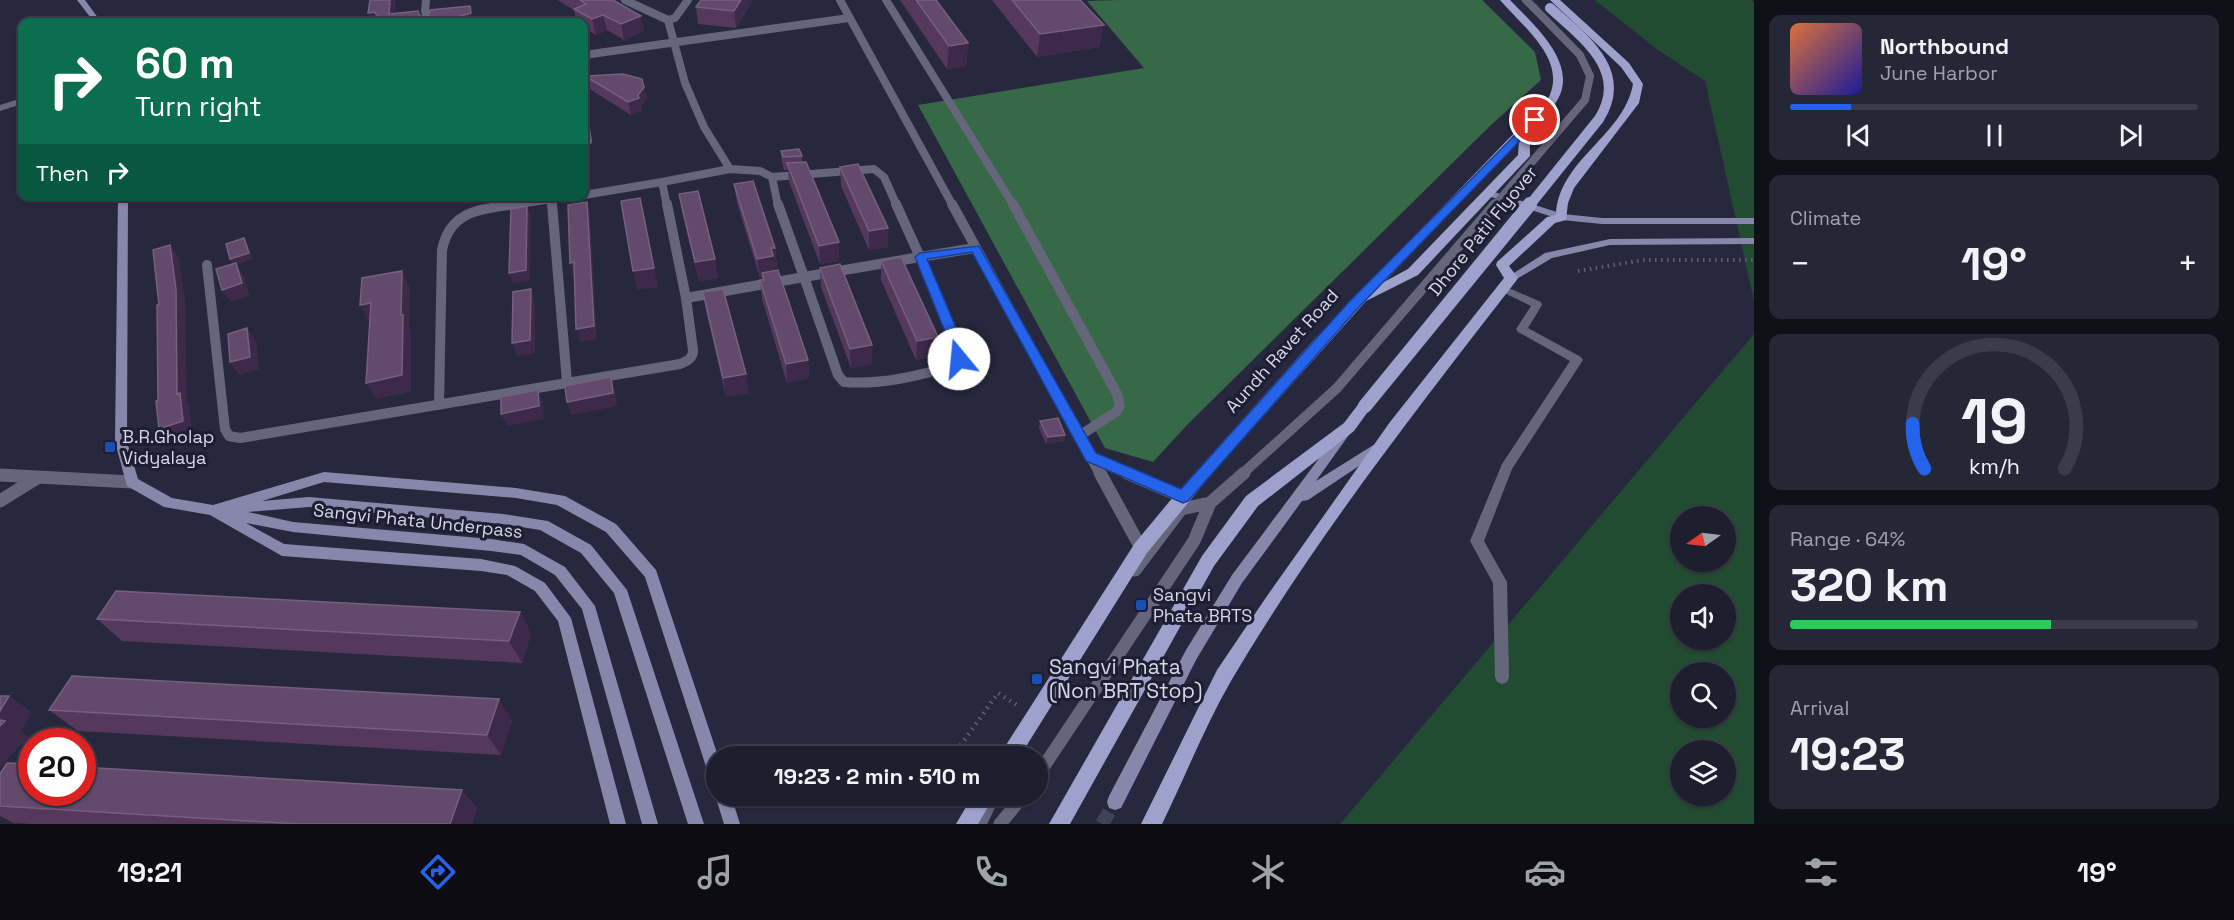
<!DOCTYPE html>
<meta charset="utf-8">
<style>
:root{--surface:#1d1e2e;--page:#252736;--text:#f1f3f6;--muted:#a0a2aa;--line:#3b3c4a;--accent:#2563eb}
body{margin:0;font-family:"Space Grotesk",sans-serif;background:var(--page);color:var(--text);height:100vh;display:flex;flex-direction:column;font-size:22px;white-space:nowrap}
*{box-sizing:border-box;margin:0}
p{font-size:20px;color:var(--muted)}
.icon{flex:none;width:33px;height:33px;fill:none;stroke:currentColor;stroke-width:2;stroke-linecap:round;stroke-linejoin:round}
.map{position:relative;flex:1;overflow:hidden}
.side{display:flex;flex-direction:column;gap:15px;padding:15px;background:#101019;width:480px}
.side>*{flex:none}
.guide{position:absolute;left:18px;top:18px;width:570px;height:183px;border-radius:12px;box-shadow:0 2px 4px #0004,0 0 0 2px var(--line);background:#0b6e4f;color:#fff;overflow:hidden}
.needle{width:39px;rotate:256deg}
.buttons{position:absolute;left:1670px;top:506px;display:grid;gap:12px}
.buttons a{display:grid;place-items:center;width:66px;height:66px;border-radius:50%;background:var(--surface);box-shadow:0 2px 4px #0004,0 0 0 2px var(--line);font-size:30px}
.speed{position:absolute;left:18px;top:728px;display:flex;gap:12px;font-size:30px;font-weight:700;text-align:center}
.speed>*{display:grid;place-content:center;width:78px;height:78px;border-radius:50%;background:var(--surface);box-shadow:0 2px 4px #0004,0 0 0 2px var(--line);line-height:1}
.speed .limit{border:9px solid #d22;background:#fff;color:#111}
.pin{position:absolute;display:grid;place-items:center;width:51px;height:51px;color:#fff;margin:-26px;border:3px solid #fff;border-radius:50%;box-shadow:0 2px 6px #0007}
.me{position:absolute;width:66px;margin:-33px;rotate:343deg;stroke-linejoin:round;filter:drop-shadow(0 0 4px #0008)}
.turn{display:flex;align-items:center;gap:21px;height:126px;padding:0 18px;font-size:27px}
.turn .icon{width:78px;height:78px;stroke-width:2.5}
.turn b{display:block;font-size:42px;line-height:51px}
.then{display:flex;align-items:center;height:57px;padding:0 18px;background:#0003;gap:12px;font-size:22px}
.big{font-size:45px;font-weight:700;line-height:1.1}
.side .tile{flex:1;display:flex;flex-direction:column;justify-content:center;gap:9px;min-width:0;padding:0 21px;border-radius:12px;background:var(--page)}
.side .dial{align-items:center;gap:0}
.dial svg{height:156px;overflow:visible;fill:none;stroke:var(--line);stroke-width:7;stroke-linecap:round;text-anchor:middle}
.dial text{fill:var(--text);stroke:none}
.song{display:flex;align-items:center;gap:18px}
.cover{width:72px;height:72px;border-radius:9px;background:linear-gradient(135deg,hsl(20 70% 55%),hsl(240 70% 35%))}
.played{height:6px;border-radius:3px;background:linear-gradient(90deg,var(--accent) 15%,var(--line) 15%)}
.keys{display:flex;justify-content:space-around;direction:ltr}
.heat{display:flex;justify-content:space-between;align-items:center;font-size:33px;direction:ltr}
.charge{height:9px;border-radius:4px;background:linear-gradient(90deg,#34c759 64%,var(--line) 0)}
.trip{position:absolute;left:706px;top:746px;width:342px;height:60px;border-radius:30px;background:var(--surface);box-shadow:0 2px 4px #0004,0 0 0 2px var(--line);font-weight:700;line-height:60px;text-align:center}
.dock{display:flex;height:96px;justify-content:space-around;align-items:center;background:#0c0c12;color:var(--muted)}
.dock .icon{width:42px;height:42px}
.dock .active{color:var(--accent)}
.dock b{font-size:27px;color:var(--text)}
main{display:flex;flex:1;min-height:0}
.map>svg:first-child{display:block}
</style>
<main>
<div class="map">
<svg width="1754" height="824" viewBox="0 0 1754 824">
<rect width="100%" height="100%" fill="#27283e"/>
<!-- green -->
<path fill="#224c31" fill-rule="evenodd" d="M1595 0H1750L1754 2V301L1705 81 1658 50Z
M1754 334V824H1340ZM1680 516H1725V561H1680ZM1680 594H1725V639H1680ZM1680 672H1725V717H1680ZM1680 750H1725V795H1680Z"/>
<!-- forest -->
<path fill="#376948" d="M1119 0H1482L1535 52 1541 80 1492 124 1187 425 1153 462 1105 448 918 105 1144 68 1087 1Z"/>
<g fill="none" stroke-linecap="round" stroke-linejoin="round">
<!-- secondary-tunnel -->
<path stroke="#414257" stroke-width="14" stroke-dasharray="14 8" stroke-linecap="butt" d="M1102 824 1115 802"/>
<!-- path-far1 -->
<path stroke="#5f6074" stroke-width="4" stroke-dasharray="1.5 4.5" stroke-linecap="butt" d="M1578 271 1643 260H1754"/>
<!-- path -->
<path stroke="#5f6074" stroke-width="4.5" stroke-dasharray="1.5 5" stroke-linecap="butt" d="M953 756 998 693 1020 707"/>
<!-- lane-far2 -->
<path stroke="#65667c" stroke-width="8" d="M426 0 425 11 428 22
M625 0 668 20 685 83 704 127 730 169 760 171 772 177 874 169 884 177 897 206
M840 0 953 206
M886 0 1014 206
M1526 0 1534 8
M668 20 675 18 688 0
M584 55 849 18
M584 115 588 141 584 142
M772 177 778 206
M584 195 662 182
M552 200V206
M505 206 574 196
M667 206 662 182 730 169"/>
<!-- lane-far1 -->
<path stroke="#65667c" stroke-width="10" d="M552 204 567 382
M778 204 804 277
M896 204 920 257 975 248
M952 204 1100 474
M1013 204 1117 394 1120 406 1116 412 1079 436
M920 257 958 349 959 359 955 365C919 376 881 385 844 382L838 375 804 277Z
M207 265 225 429 229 436 240 438 680 364C687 361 693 359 693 350L686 298 667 204
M686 298 804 277
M439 405 442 250C450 210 480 210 514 204
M1091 457 1130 474
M1242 474 1337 388"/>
<!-- lane -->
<path stroke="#65667c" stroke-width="13" d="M1100 473 1141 548
M1127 473 1183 497
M0 475 132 482
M0 501 37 478
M1135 570 1181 509 1210 503
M1038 775 1194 541 1210 503 1244 473
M980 824 994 795
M1000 824 1024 795"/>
<!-- street -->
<path fill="#65667c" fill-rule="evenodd" d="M22 98V104L0 111V105Z
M1502 285 1541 302 1542 305 1528 328 1581 357 1583 360 1512 469 1484 541 1507 582 1509 677 1507 682 1502 684 1497 682 1495 677 1493 583 1470 541 1502 464 1570 361 1518 332 1516 329 1531 306 1498 290 1497 288 1498 286Z"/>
<!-- secondary -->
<path fill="#8687aa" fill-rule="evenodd" d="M77 0H85L101 22H94Z
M1488 190 1563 214 1602 218H1754V224H1602L1562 220 1485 195V191Z
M118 196H128L127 442 138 479 172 498 213 505 324 472 516 488 565 496 616 524 656 570 718 756 717 784 711 782 709 776 645 577 606 532 557 505 516 498 324 482 262 501 309 497 503 514 548 521 591 545 627 590 704 824H688L614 593 581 553 540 530 503 524 309 507 248 512 293 522 491 539 524 544 565 567 595 606 658 824H642L582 609 555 575 521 555 491 551 293 532 246 523 284 544 481 559 515 566 545 583 571 618 626 824H610L558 621 535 591 507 575 481 571 282 556 210 515 164 507 127 486 115 442Z
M1754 238V244L1610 245 1552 258 1515 280H1507L1506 278 1545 253 1610 239Z
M1345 427 1349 429 1351 432 1316 481 1375 444H1383L1385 447 1383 450 1308 500 1302 501 1242 583 1196 660 1121 808 1115 810 1109 808 1107 802 1109 796 1186 650 1232 575 1341 429Z
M717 790V795H731L740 824H724L715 795Z"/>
<!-- primary -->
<path fill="#9fa1cd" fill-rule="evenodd" d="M1500 0H1510C1535 26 1583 67 1554 105 1548 113 1538 120 1532 129 1529 135 1530 148 1530 156L1418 275 1366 301 1215 470 1147 553 1020 756H999L1135 543 1169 502 1311 343 1549 97C1567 59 1522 26 1500 0ZM1519 141 1518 155 1408 269 1384 282Z
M1550 0H1560L1629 63 1643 84 1639 103 1574 188 1568 203 1566 220 1555 223 1509 266 1518 278 1516 281C1416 410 1314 540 1231 681 1205 726 1185 777 1162 824H1141L1217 670 1267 596 1390 422 1504 278 1496 265 1497 262 1547 217 1556 215C1558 160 1624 136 1633 84L1621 67Z
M1365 400 1370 402 1372 406 1354 431 1258 506 1214 566 1070 824H1049L1202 556 1246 496 1344 423 1360 402Z
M973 795H995L978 824H956Z"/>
<!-- lane-bridge-far1 -->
<path stroke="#65667c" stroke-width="8" d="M1494 206 1585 100 1590 76 1580 55 1534 8"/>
<!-- lane-bridge -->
<path stroke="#65667c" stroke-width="10" d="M1337 388 1495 204"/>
<!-- primary-bridge-far1 -->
<path stroke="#9fa1cd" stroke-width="10" d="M1529 206 1599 119C1630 71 1582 37 1550 8"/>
<!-- primary-bridge -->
<path stroke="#9fa1cd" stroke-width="14" d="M1365 406 1530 204"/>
</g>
<!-- wall -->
<path fill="#55385c" d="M370 0H395L394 14 425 17 470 6 474 22H372Z
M558 0H613L644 31 624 40 607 30 596 35 584 28V22H577L574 10 559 1Z
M900 0H936L968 43 966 66 947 69Z
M992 0H1080L1100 47 1037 57Z
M752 2 736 28 698 24 696 7Z
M585 76 644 87 647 99 641 106 642 110 631 115 588 88Z
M781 151 802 156V162L839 261 820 264 789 182 788 170H784L782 163Z
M840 167 888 247 869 250 841 186Z
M734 184 775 248 777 267H775V270L808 360 809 378 787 383 762 299 760 280H762V277L760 278 737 203Z
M679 194 715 259 718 278 699 281 682 212Z
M881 261 937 356 916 360 881 280Z
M820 268 872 345V364L851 368 821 287Z
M703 292 749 393 726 397 706 311Z
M1040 421 1065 435 1064 441 1046 444 1039 428Z
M520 612 531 634 522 663 122 641 97 619Z
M49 710 512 720 501 755 78 731Z
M0 774 477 808 472 824H32L13 823 0 816Z"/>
<!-- shaded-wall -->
<path fill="#3d2a4a" d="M390 0H395L393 22 389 14Z
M741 0H752V2L736 28 734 11Z
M470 6 474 22H442Z
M374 12 378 22H372L368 13Z
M603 15 607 30 596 35 592 19Z
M641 16 644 31 624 40 621 24Z
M1104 25 1100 47 1037 57 1040 34Z
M968 43 966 66 947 69 949 46Z
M644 87 647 99 641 106 642 110 631 115 628 102 638 95Z
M587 202 590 215 597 339 580 342 576 329Z
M527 206 531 217 530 281 513 284 509 273Z
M644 217 658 287 637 290 633 271Z
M888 228V247L869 250V231Z
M244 238 248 245 253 259 237 265 244 276 250 296 231 302 222 290 234 265 230 259Z
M839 242V261L820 264 819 246Z
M170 245 179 258 185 302 187 403 189 406 193 433 169 442 159 429Z
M771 248H775L777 267H775V275L762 273V277L760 278 757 259Z
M715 259 718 278 699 281 695 262Z
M574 262 578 275H573L570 263Z
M402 271 410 288 409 327 411 332V392L376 399 366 383 401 315Z
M531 289 535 302V353L517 356 512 343Z
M371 303 379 320 369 322 360 305Z
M247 328 256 341 259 369 239 375 230 362Z
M938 337 937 356 916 360 917 341Z
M872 345V364L851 368 850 349Z
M808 360 809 378 787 383 786 364Z
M746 374 749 393 726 397 723 378Z
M611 377 615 390 617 406 571 415 567 402Z
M538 390 543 402 544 419 507 426 501 414Z
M1065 435 1064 441 1046 444 1048 437Z
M520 612 531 634 522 663 509 641Z
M9 696 32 712 21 731 29 737 9 757 0 769V711Z
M499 699 512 720 501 755 487 735Z
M462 790 477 808 472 824H450Z"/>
<!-- building -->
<path fill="#63496b" stroke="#75607e" stroke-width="1.5" d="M370 0H390L389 14 418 11 420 16 425 17 429 15 430 10 470 6 471 13 442 22H385L374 12 368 13Z
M580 0H613L641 16 621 24 603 15 592 19 574 9 586 4Z
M701 0H741L734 11 696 7Z
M916 0H936L968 43 949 46Z
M1012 0H1080L1104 25 1040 34Z
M623 74 642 79 644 87 638 95 639 98 628 102 585 76Z
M799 149 802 156 783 157 781 151Z
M806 162 839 242 819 246 787 163Z
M858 164 888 228 869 231 840 167Z
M753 181 775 248H771L773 256 757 259 734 184Z
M698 191 715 259 695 262 679 194Z
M640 198 654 268 633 271 621 201Z
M587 202 594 326 576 329 574 262 570 263 568 205Z
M527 206 526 270 509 273 511 209Z
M244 238 249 253 230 259 226 244Z
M170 245 176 289 177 394 180 393 183 421 159 429 156 401 158 400 157 305H159L153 250Z
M901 257 938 337 917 341 881 261Z
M236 263 242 283 222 290 216 269Z
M840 264 872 345 850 349 820 268Z
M778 270 808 360 786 364 760 280H764L762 273Z
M402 271 401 315H403L402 375 366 383 371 303 360 305 362 278Z
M531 289 530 340 512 343 513 292Z
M723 289 746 374 723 378 703 292Z
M247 328 250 357 230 362 228 334Z
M611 377 613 393 567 402 565 386Z
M538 390 539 406 501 414V397Z
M1058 418 1065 435 1048 437 1040 421Z
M116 591 520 612 509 641 97 619Z
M72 676 499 699 487 735 49 710Z
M0 696H9L0 711Z
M0 720 5 721 0 726Z
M7 763 32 764V792H82V767L462 790 450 824H299L0 806V774Z"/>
<!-- route -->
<path fill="#2563eb" stroke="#184099" stroke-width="1.5" d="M1532 118 1540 120 1358 308 1188 501 1183 503 1086 461 972 252 927 259 965 349 964 362H955L952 349 915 257 920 253 979 246 1096 453 1181 489 1349 302Z"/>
<!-- markers -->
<g fill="#1a4fb4" stroke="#1d1e33" stroke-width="2">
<rect x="104" y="441" width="12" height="12" rx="3"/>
<rect x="1135" y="599" width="12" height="12" rx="3"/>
<rect x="1031" y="673" width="12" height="12" rx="3"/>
</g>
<g text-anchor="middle" stroke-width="6" stroke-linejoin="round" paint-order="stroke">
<!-- street labels -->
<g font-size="18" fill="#d6d8e6" stroke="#1d1e33">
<text transform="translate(1483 231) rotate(-51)" y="6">Dhore Patil Flyover</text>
<text transform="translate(1282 351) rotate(-48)" y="6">Aundh Ravet Road</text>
<text transform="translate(418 521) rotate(6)" y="6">Sangvi Phata Underpass</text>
</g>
<!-- poi labels -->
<g font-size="18" fill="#d6d8e6" stroke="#1d1e33" text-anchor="start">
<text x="122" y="443">B.R.Gholap<tspan x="122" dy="21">Vidyalaya</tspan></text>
<text x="1153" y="601">Sangvi<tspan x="1153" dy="21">Phata BRTS</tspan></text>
</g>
<!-- near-poi labels -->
<g font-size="21" fill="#d6d8e6" stroke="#1d1e33" text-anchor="start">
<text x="1049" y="674">Sangvi Phata<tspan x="1049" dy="24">(Non BRT Stop)</tspan></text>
</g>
</g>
</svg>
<div class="buttons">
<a><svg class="needle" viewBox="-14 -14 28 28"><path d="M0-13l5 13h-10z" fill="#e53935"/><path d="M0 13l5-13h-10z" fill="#a0a2aa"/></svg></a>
<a><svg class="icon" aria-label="sound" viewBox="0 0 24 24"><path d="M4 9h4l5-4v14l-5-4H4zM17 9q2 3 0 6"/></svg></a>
<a><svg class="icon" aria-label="search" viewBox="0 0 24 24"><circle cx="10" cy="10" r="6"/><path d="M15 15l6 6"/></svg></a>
<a><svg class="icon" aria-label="layers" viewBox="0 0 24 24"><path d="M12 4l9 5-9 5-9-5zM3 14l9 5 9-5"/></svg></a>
</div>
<div class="speed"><div class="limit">20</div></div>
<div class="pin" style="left:1535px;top:120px;background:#d93025"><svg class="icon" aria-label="arrive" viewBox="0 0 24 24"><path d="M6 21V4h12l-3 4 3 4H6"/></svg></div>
<svg class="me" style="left:959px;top:359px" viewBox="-20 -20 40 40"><circle r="19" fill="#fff"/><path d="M0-13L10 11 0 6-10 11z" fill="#2563eb"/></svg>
<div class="trip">19:23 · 2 min · 510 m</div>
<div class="guide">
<div class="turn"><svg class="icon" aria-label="right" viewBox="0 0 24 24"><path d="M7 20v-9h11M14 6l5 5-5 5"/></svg><div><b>60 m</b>Turn right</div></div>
<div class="then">Then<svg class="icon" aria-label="right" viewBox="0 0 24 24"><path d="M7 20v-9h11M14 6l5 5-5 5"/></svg></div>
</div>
</div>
<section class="side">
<div class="tile">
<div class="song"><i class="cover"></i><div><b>Northbound</b><p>June Harbor</p></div></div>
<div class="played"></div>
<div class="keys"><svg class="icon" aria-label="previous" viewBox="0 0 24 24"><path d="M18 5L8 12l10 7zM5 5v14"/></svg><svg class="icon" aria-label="pause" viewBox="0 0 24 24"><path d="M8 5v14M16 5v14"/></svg><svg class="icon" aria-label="next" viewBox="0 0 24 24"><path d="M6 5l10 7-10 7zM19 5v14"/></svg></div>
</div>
<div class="tile"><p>Climate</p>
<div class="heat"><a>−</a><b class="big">19°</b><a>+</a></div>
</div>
<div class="tile dial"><svg viewBox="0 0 100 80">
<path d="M14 69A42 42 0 1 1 86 69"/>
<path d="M14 69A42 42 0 0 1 8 46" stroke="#2563eb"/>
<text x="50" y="56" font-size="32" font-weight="700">19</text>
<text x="50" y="72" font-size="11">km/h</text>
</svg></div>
<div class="tile"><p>Range · 64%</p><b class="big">320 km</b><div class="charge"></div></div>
<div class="tile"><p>Arrival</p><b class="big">19:23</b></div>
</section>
</main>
<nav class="dock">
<b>19:21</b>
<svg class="icon active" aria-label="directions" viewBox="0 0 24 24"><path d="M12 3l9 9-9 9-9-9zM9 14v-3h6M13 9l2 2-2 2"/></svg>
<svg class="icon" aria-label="music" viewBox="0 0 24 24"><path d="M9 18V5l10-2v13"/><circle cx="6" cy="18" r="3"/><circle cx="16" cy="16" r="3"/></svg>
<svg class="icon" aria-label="phone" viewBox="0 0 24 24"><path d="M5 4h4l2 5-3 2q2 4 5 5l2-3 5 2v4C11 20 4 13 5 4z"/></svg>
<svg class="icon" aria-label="climate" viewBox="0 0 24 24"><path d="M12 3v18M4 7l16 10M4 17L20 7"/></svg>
<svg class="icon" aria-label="car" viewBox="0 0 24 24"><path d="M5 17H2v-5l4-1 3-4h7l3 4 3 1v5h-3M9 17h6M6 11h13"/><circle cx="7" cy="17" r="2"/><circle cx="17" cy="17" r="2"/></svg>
<svg class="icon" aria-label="filters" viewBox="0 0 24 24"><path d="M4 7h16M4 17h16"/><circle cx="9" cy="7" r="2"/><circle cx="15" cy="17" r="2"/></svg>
<b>19°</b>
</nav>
